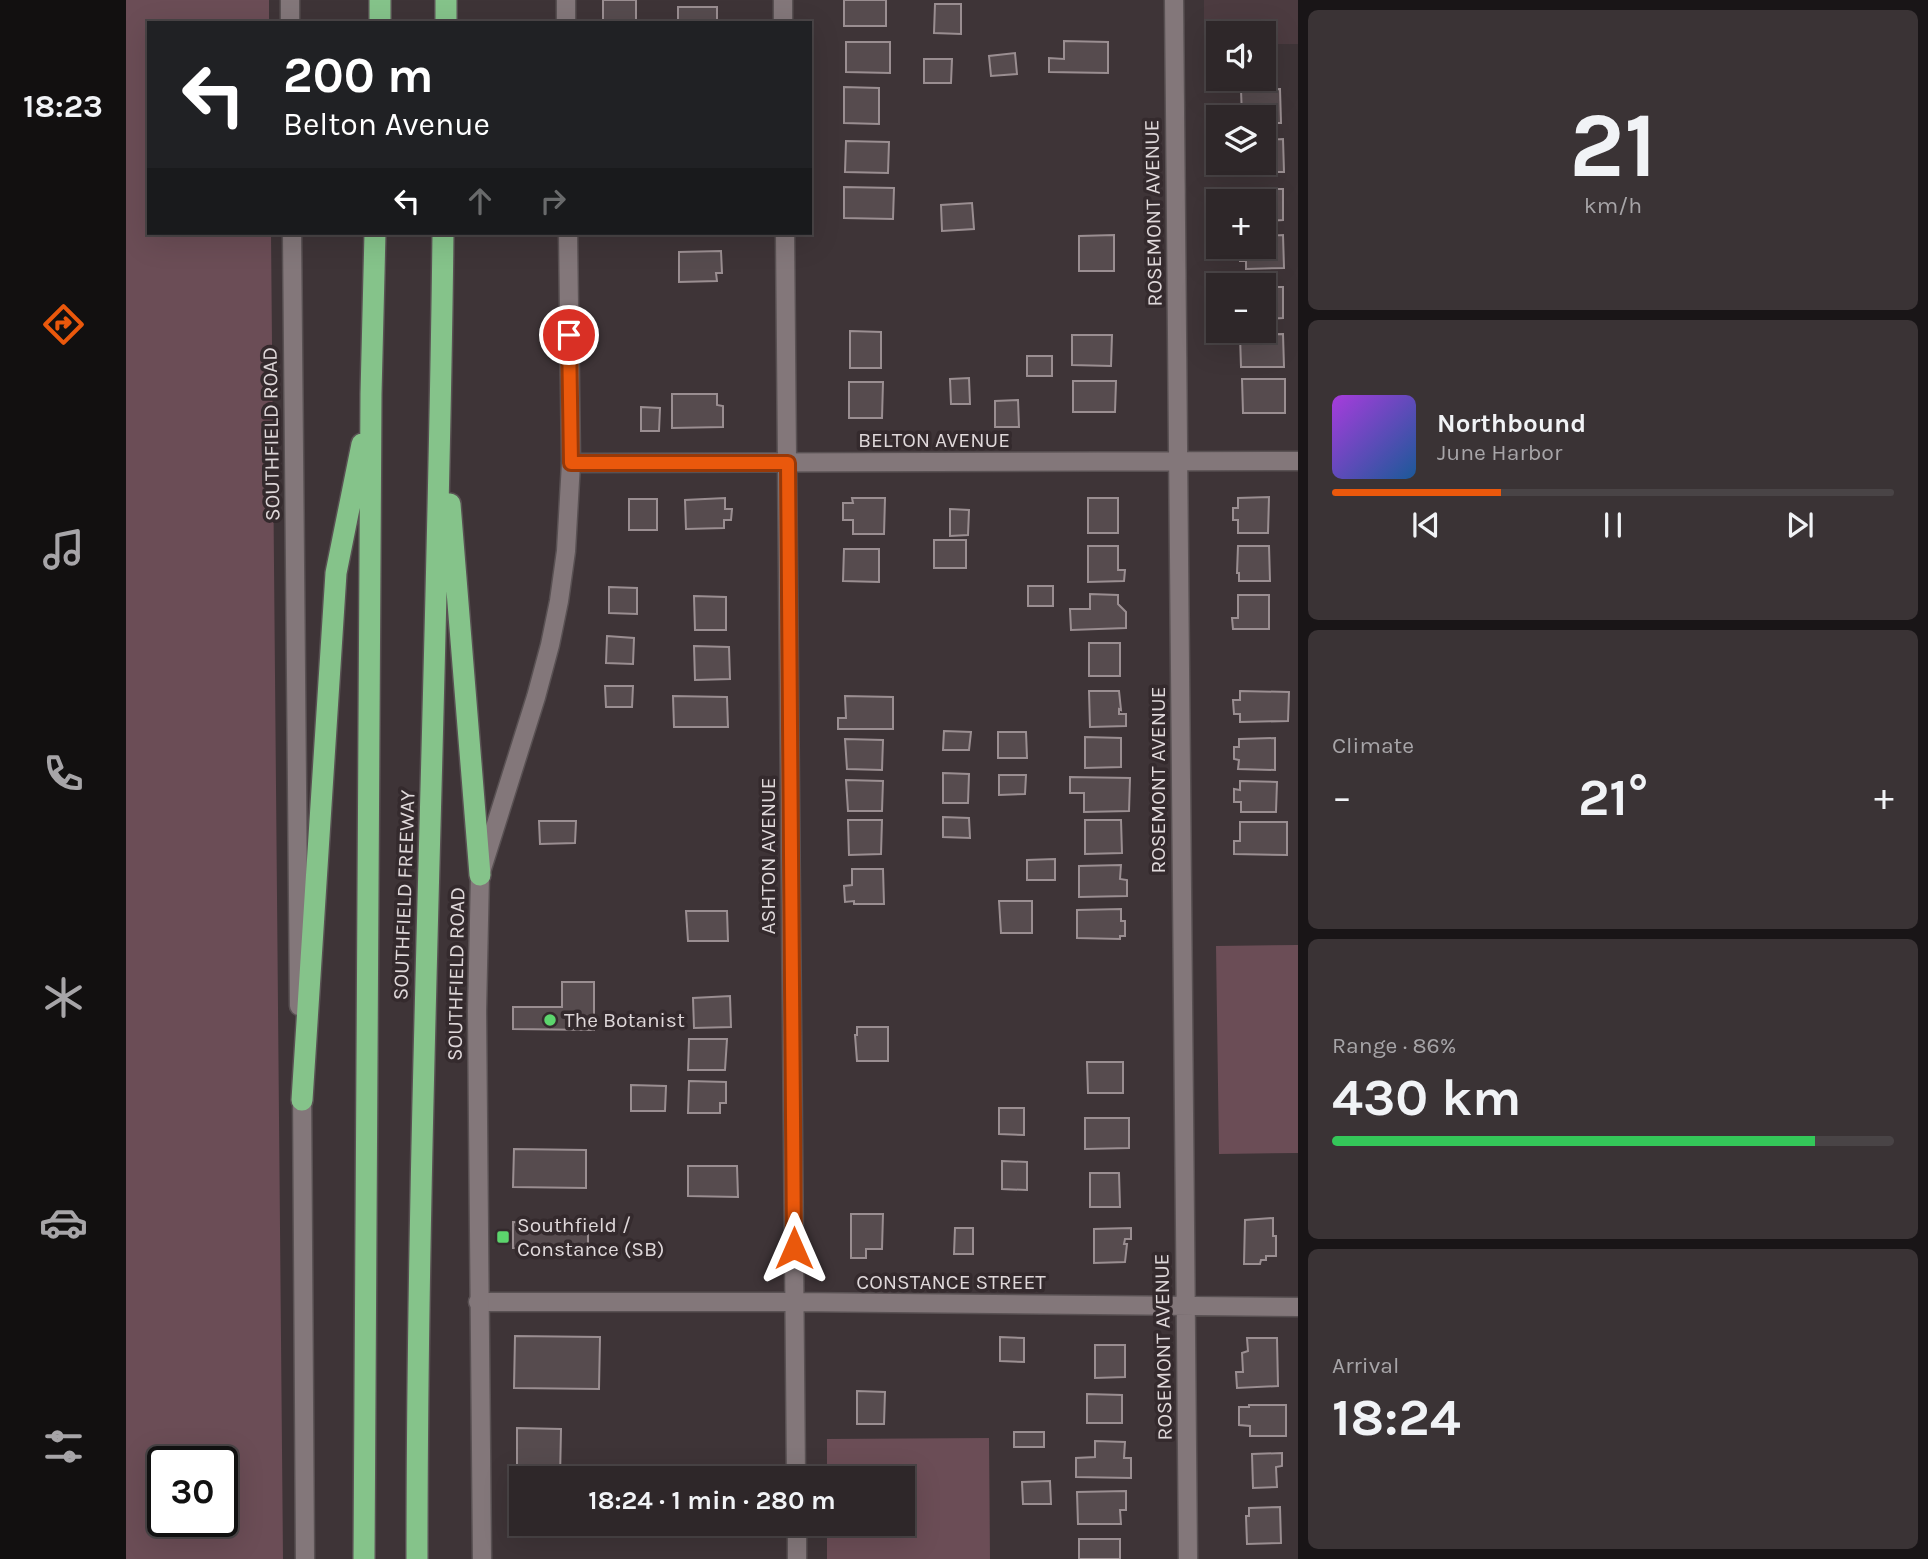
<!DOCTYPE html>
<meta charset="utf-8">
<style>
:root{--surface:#2e2729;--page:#3a3335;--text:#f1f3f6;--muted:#a7a5a8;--line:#494446;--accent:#ea580c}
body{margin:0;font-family:Karla,sans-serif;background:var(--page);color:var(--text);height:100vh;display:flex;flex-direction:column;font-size:26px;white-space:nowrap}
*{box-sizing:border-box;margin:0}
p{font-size:23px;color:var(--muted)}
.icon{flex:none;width:38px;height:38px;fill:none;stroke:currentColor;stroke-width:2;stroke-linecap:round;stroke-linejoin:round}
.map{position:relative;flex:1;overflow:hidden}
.details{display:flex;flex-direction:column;gap:10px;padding:10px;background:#191517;width:630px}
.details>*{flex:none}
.hud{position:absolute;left:21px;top:21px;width:665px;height:214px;border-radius:0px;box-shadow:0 7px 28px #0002,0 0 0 2px var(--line);background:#202124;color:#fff;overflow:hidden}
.buttons{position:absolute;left:1080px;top:21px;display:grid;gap:14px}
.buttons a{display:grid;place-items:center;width:70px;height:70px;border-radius:0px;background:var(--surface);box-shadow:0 7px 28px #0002,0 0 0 2px var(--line);font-size:35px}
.speed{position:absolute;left:21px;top:1446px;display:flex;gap:14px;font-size:35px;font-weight:700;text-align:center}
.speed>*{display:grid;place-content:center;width:91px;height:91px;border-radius:50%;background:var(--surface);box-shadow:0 7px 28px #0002,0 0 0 2px var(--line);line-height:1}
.speed .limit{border:4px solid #111;border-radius:10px;background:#fff;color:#111}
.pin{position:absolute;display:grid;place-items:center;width:60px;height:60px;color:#fff;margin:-30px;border:4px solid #fff;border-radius:50%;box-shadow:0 2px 7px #0007}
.me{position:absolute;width:77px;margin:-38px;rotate:0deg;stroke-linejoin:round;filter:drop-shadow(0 0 5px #0008)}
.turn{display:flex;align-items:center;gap:24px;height:147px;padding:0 21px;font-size:32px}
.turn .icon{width:91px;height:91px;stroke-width:2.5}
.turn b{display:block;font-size:49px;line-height:60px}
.lanes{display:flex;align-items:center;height:66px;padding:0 21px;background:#0003;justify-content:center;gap:35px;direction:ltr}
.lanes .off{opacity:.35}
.big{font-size:52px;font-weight:700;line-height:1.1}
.details .widget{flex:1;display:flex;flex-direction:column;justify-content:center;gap:10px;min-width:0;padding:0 24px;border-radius:10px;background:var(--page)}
.details .dial{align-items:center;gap:0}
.dial b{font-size:91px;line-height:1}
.song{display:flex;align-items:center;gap:21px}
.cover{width:84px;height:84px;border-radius:10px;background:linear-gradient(135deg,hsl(280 70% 55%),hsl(210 70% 35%))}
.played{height:7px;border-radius:4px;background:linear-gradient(90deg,var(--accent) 30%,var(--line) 30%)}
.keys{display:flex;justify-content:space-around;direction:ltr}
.heat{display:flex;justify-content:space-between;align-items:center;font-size:38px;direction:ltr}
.charge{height:10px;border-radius:5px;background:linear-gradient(90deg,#34c759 86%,var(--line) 0)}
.trip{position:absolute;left:383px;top:1466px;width:406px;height:70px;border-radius:0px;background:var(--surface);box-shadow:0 7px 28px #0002,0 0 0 2px var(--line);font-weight:700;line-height:70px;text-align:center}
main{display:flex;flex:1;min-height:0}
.dock{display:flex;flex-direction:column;width:126px;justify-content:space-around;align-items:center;background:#121010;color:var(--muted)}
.dock .icon{width:49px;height:49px}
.dock .active{color:var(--accent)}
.dock b{font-size:32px;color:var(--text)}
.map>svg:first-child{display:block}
</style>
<main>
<nav class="dock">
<b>18:23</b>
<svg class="icon active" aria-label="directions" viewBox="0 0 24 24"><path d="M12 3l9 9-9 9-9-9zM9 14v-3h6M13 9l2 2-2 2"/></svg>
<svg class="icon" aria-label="music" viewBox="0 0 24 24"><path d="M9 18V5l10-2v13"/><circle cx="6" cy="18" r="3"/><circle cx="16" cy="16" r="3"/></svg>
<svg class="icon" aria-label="phone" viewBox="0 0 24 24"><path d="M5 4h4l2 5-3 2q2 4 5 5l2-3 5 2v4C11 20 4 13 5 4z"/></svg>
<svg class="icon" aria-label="climate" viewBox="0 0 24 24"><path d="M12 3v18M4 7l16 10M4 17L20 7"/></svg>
<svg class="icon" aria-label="car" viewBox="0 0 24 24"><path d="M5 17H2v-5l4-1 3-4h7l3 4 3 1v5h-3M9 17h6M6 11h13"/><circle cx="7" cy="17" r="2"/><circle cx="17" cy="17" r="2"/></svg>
<svg class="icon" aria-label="filters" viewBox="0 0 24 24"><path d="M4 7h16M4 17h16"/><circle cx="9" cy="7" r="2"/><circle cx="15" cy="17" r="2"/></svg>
</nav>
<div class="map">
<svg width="1172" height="1559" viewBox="0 0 1172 1559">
<rect width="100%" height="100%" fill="#3e3437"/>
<!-- built -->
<path fill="#4c3b40" d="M1078 0H1172V44H1138V33H1092V43H1078Z"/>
<!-- green -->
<path fill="#6b4d56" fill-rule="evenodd" d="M0 0H143V23H23V233H145L157 1559H0ZM37 1461H96V1521H37Z
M1172 945V1153L1093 1154 1090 946Z
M863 1438 864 1559H701V1524H777V1479H701V1439Z"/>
<!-- building -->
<path fill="#564b4e" stroke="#9a8e91" stroke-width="2" d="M477 0H510V23H477Z
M718 0H760V26H718Z
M809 4H835V34L808 33Z
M552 7H591V23H552Z
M938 41 982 42V73L923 72V58L938 59Z
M720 42H764V73L720 72Z
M889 53 891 74 865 76 863 56Z
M798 59H826L825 83H798Z
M718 87 753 88V124L718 123Z
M1154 89 1155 123H1138V117H1116L1115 90Z
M1157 139 1158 172H1119V163H1138V140Z
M720 141 763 142 762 173 719 172Z
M718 187 768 188 767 219 718 218Z
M1115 189H1157V220L1138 221V201H1115Z
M846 203 848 229 816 231 815 205Z
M988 235V271H953V236Z
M1157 235 1158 268 1120 269V261H1114V247H1138V236Z
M595 251 596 273H590L591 281 553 282V252Z
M1138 287H1157V318L1138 319Z
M724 331 755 332V368H724Z
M1157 334 1158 367H1115L1114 335Z
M946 335H986L985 366 946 365Z
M901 356H926V376H901Z
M843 378 844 404H825L824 379Z
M1116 379H1159V413H1117Z
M947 381H990L989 412H947Z
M723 382H757L756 418H723Z
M546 394H591V405L597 406V427L546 428Z
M892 400 893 427H869V401Z
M515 407 534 408 533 431H515Z
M1143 497 1142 533H1112V520H1107V508H1112V498Z
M599 498V509H606L605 520H598V528L560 529 559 500Z
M726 498H759L758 534H727V520H717V503H727Z
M962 498H992V533H962Z
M503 499H531V530H503Z
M824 509 843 510 842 535 824 536Z
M808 540H840V568H808Z
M962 546H992V570H999L998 581 962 582Z
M1112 546H1143L1144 581H1113V573H1111Z
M718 549H753V582L717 581Z
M902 586H927V606H902Z
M483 587 511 588V614L483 613Z
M964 594 992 595V604L1000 612V628L945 630 944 609H964Z
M1112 595H1143V629H1107L1106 618H1112Z
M568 596 600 597V630H569Z
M481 636 508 638 507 664 480 663Z
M963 643H994V676H963Z
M568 646 603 647 604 679 569 680Z
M479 686H507L506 707H480Z
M963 691H993L995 710 993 709V714H1000V726L964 727Z
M1114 691 1163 692 1162 721 1114 722V714H1108L1107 700H1114Z
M547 696 601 697 602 727H548Z
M719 696 767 697V729H712V718H720Z
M818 731 845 732 843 750H817Z
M872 732H900L901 758H872Z
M959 737 995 738V767L959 768Z
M1149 738V770L1112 769 1113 760 1108 759V747H1113V739Z
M719 739 757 740 756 770 721 769Z
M817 773 843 774 842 803H817Z
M873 775H900L899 794 873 795Z
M944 777 1004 778 1003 811 958 812V793H944Z
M720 780 757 781 756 811H722Z
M1114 781 1151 782 1150 812H1115V802H1108V789L1114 790Z
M817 817 843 818 844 838 817 837Z
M722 820H756L755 854 723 855Z
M959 820H995L996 853 959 854Z
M413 821H450L449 843 414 844Z
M1114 822H1161V855L1108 854V841H1114Z
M929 859V880H901V860Z
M995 865 994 879 1001 880V896L953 897V866Z
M726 869H757L758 904H728V901L719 902 718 886 726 885Z
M873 901H906V933H875Z
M995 909V921H999V936H994V939L951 938V910Z
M560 911H601L602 941H562Z
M436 982H468V1030L387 1029V1007H436Z
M604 996 605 1027 568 1028 567 998Z
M731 1027H762V1061H731L729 1035H731Z
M563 1039H601L599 1070H562Z
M961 1062H997V1093H962Z
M563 1081 600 1082V1103H594V1113H562Z
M505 1085 540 1086 539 1111H505Z
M873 1108H898V1135L873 1134Z
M959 1118H1003V1148L959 1149Z
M388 1149 460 1150V1188L387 1187Z
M876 1161 901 1162V1190L876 1189Z
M562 1166H611L612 1197 562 1196Z
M964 1173H993L994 1207H964Z
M725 1214H757L756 1249H740V1258H725Z
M1147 1218V1236H1150V1256H1140V1260H1135L1134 1264H1118L1119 1220Z
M387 1222 462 1223V1250L387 1248Z
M829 1228H847V1254H828Z
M1005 1228V1239H999L998 1244H1001L999 1262 968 1263V1229Z
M389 1336 474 1337 473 1389 388 1388Z
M874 1337 898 1338V1362L874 1361Z
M1121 1338H1151L1152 1386 1111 1388 1110 1372H1117L1116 1353 1122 1351Z
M969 1345H999V1377L969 1378Z
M731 1391 759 1392 758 1424H731Z
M961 1394 996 1395V1423H961Z
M1123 1405H1160V1436H1124V1426L1113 1425V1407H1123Z
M391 1428 435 1429 434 1479H391Z
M888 1432H918V1447H888Z
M969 1441 999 1442 998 1458H1005V1478L950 1477V1458L969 1457Z
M1156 1453V1466L1150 1467 1151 1487 1127 1488 1126 1454Z
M391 1479H396V1505H390Z
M924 1481 925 1504H897L896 1482Z
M1000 1491V1510H994L995 1524H952L951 1492Z
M1154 1507 1155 1543 1121 1544 1120 1516H1123V1508Z
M953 1539H994V1559H953Z"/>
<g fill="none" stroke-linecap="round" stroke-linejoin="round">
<!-- minor casing -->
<g stroke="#595153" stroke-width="21">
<path id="minor" d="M657 0V23
M1048 0 1062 1559
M659 233 670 1479
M445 463 1172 461
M352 1302H668L1172 1307
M671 1524V1559"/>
</g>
<!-- secondary casing -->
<g stroke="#595153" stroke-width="21">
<path id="secondary" d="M164 0V23
M440 0V23
M166 233 173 1006
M176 1087 179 1559
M356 1559 351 1011 354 875 410 697 424 645 433 601 440 551 445 463 442 233"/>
</g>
<!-- motorway casing -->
<g stroke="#595153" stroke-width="24">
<path id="motorway" d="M254 23V0
M320 23V0
M324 504 354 875
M176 1100 210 573 236 444
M238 1559 245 394 249 233
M291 1559C291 1117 312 675 317 233"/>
</g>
<!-- minor -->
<use href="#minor" stroke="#83777a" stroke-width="18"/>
<!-- secondary -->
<use href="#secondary" stroke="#83777a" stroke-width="18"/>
<!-- motorway -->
<use href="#motorway" stroke="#85c38a" stroke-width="21"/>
</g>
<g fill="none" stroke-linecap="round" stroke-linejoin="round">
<!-- route casing -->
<g stroke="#983908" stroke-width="18">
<path id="route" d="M443 335 445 463H662L668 1248"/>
</g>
<!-- route -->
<use href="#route" stroke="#ea580c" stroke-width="12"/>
</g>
<!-- markers -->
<g fill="#5cd56d" stroke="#342a2d" stroke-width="2.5">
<circle cx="424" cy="1020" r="7"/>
<rect x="370" y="1230" width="14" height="14" rx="3.5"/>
</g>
<g text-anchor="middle" stroke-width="7" stroke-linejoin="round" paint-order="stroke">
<!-- street labels -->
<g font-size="21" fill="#dfd8da" stroke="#342a2d">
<text transform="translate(1027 213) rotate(-91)" y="7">ROSEMONT AVENUE</text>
<text transform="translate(145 434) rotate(-91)" y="7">SOUTHFIELD ROAD</text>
<text x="808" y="447">BELTON AVENUE</text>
<text transform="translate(1032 780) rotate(-90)" y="7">ROSEMONT AVENUE</text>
<text transform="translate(642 856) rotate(-90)" y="7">ASHTON AVENUE</text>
<text transform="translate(278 895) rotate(-88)" y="7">SOUTHFIELD FREEWAY</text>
<text transform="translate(330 974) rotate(-89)" y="7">SOUTHFIELD ROAD</text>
<text x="825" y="1289">CONSTANCE STREET</text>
<text transform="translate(1037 1347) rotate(-91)" y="7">ROSEMONT AVENUE</text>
</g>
<!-- poi labels -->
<g font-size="21" fill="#dfd8da" stroke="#342a2d" text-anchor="start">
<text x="438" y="1027">The Botanist</text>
<text x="391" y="1232">Southfield /<tspan x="391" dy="24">Constance (SB)</tspan></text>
</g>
</g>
</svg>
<div class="buttons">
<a><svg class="icon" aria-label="sound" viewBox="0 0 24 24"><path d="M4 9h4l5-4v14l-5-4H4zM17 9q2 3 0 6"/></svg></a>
<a><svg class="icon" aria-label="layers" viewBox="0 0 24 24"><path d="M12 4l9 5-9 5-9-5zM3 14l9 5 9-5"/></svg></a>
<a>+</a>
<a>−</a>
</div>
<div class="speed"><div class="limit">30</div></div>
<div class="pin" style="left:443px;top:335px;background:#d93025"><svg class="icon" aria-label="arrive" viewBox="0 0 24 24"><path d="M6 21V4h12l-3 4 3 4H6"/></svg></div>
<svg class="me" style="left:668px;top:1248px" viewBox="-20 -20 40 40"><path d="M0-17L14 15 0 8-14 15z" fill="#ea580c" stroke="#fff" stroke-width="4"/></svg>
<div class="trip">18:24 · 1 min · 280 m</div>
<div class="hud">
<div class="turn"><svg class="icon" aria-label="left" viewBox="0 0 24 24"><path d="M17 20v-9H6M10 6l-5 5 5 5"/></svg><div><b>200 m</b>Belton Avenue</div></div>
<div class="lanes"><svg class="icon" aria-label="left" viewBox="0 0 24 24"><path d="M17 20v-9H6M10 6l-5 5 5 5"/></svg><svg class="icon off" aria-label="ahead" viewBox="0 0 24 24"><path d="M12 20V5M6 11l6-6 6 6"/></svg><svg class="icon off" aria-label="right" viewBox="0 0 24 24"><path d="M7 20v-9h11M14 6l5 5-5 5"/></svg></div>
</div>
</div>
<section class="details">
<div class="widget dial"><b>21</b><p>km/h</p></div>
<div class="widget">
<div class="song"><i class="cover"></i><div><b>Northbound</b><p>June Harbor</p></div></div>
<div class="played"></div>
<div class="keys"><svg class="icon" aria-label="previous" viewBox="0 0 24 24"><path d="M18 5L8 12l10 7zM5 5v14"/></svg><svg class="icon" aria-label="pause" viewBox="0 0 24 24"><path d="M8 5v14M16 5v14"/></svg><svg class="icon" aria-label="next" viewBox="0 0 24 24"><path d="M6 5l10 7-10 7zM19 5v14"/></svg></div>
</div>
<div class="widget"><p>Climate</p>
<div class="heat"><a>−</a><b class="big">21°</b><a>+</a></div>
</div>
<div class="widget"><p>Range · 86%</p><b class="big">430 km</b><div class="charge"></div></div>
<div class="widget"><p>Arrival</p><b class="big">18:24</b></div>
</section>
</main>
